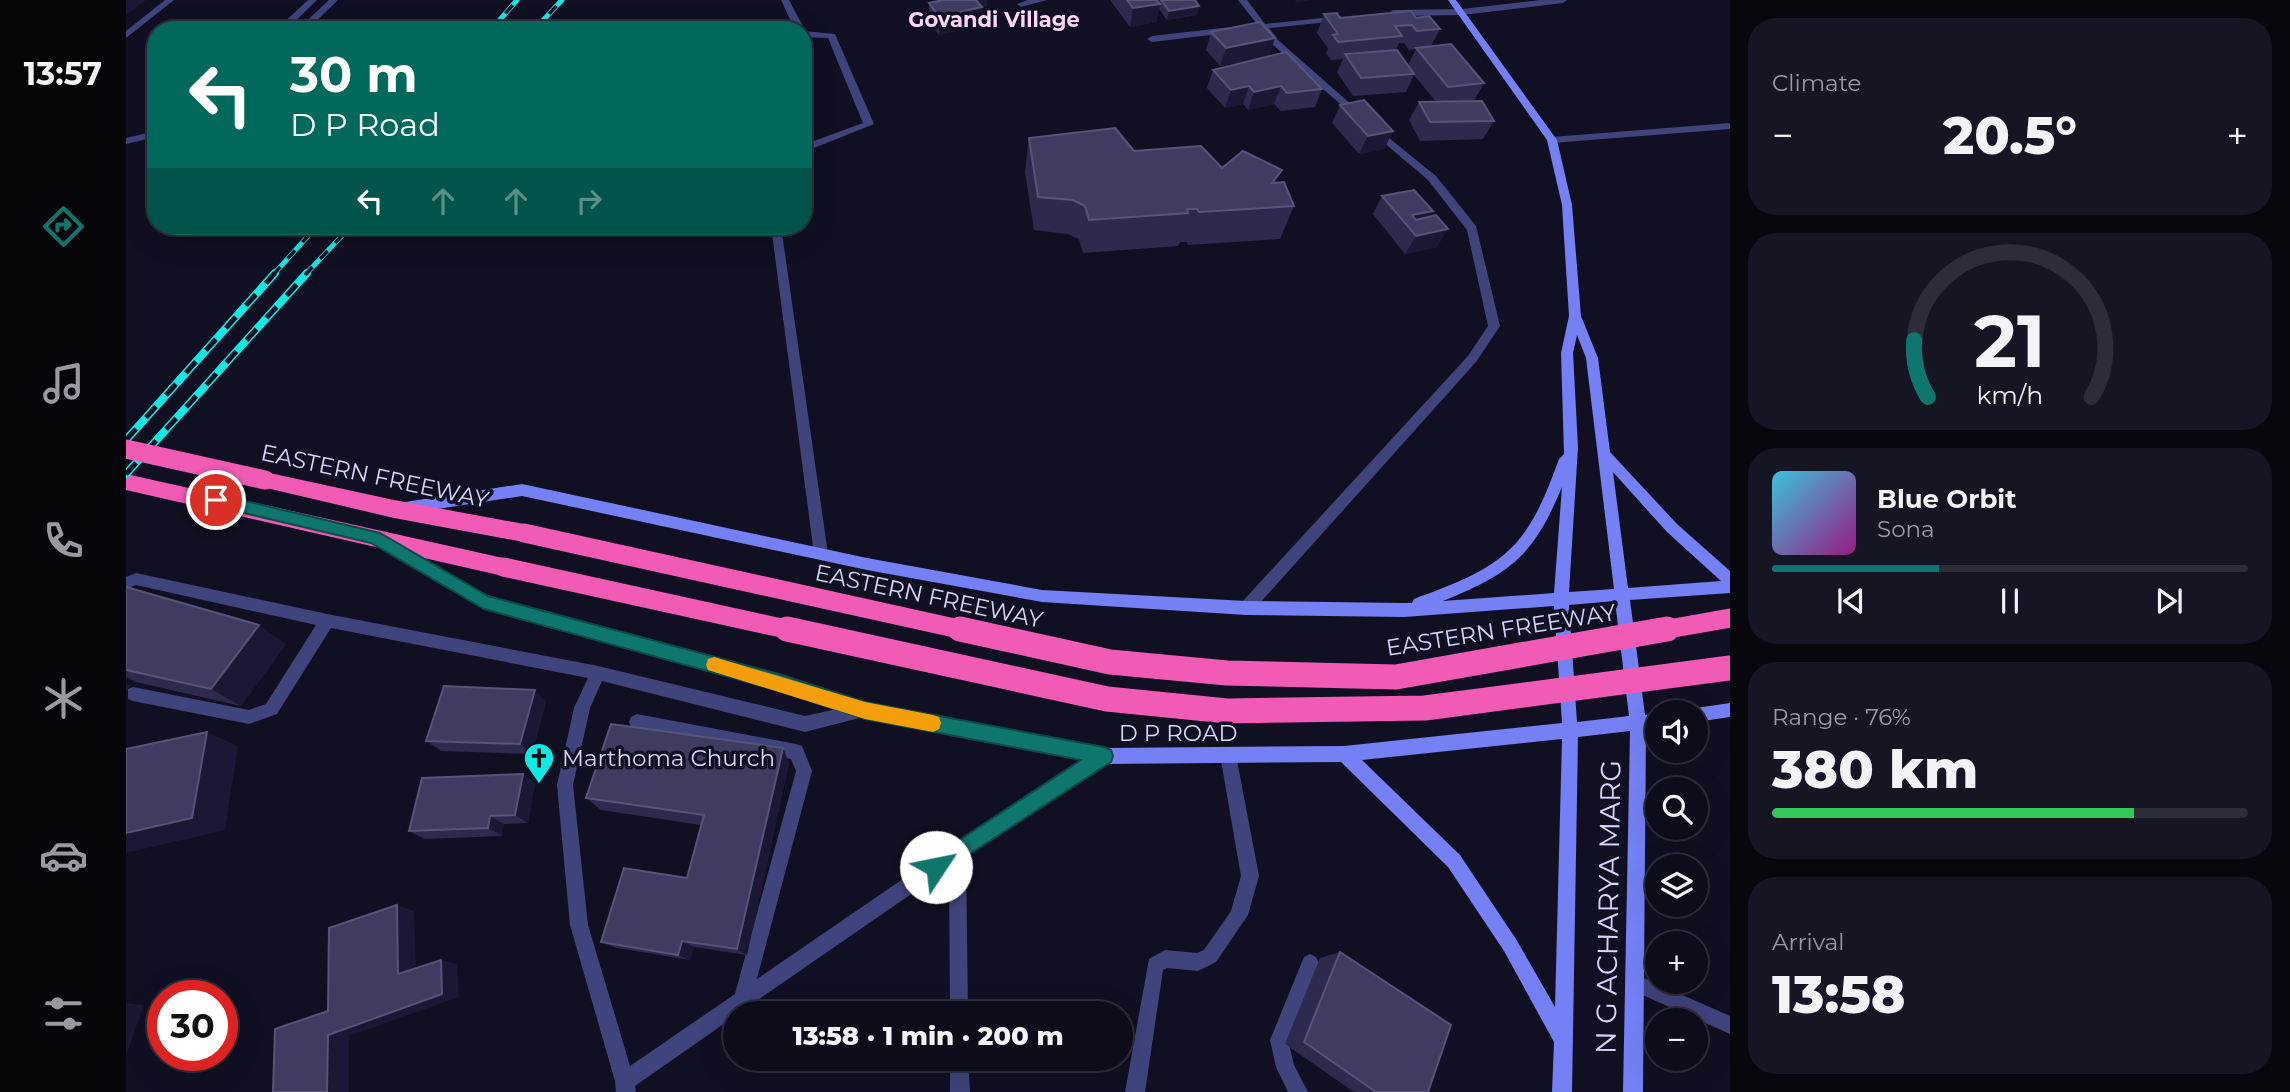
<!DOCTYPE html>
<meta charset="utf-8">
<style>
:root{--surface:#0d0c1a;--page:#161523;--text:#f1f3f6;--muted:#9a9ba2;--line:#2d2c39;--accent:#0f766e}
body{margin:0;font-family:Montserrat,sans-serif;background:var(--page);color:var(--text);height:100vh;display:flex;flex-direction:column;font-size:26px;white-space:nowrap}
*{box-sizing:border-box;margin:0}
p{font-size:23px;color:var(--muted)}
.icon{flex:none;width:38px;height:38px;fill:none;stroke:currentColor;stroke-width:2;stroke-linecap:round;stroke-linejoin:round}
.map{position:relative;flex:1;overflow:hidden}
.panel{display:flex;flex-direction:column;gap:18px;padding:18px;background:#07070e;width:560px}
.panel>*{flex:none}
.guide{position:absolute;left:21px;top:21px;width:665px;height:214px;border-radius:28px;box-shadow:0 7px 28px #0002,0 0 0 2px var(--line);background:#00695c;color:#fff;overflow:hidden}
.controls{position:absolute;left:1519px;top:700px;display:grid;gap:14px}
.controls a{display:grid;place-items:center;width:63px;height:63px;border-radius:50%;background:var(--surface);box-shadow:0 7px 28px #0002,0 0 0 2px var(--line);font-size:35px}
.speed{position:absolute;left:21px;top:980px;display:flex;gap:14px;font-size:35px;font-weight:700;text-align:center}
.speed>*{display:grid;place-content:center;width:91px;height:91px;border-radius:50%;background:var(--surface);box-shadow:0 7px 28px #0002,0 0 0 2px var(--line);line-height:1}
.speed .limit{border:10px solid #d22;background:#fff;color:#111}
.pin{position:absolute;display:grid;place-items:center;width:60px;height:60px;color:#fff;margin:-30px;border:4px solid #fff;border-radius:50%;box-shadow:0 2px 7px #0007}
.me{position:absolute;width:77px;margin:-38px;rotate:56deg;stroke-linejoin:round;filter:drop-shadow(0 0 5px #0008)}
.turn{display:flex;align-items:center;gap:24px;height:147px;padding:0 28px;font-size:32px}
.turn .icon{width:91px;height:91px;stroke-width:2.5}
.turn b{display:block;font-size:49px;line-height:60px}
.lanes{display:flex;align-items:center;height:66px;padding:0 28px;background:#0003;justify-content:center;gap:35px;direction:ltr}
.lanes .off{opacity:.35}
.big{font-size:52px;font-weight:800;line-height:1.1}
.panel .card{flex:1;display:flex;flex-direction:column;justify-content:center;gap:10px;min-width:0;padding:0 24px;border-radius:28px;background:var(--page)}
.panel .dial{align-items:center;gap:0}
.dial svg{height:182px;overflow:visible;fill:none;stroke:var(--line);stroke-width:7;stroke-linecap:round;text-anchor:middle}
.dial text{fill:var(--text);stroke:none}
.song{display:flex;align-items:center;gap:21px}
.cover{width:84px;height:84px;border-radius:10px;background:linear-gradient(135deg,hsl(190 70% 55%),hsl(310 70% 35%))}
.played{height:7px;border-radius:4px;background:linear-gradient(90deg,var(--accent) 35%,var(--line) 35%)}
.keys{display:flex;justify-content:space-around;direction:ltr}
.heat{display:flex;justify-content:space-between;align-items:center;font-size:38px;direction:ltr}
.charge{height:10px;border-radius:5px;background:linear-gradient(90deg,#34c759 76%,var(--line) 0)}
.trip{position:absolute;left:597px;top:1001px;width:410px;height:70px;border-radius:35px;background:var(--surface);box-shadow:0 7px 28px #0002,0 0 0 2px var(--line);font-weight:800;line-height:70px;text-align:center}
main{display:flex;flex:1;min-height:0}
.tab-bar{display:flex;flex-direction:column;width:126px;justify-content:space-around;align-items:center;background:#05050a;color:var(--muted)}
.tab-bar .icon{width:49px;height:49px}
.tab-bar .current{color:var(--accent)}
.tab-bar b{font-size:32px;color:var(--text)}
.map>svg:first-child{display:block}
</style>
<main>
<nav class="tab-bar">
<b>13:57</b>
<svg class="icon current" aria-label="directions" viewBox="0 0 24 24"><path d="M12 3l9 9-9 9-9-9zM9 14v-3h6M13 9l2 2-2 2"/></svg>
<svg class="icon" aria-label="music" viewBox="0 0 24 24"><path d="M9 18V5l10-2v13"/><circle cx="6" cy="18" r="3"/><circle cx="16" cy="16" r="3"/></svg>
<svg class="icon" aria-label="phone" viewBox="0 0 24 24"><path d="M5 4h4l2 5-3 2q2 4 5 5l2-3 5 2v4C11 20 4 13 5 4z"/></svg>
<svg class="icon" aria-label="climate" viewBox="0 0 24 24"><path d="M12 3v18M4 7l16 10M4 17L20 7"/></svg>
<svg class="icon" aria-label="car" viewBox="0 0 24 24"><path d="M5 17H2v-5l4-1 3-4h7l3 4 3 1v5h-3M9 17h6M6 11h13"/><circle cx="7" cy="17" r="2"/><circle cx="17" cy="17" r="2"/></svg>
<svg class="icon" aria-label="filters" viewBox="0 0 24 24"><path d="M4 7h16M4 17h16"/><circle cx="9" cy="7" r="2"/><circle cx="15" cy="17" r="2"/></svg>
</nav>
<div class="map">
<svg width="1604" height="1092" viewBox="0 0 1604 1092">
<rect width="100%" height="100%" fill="#111022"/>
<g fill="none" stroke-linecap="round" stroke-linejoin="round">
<!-- service -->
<path fill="#3f447d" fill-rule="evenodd" d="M39 0H48L0 38V31Z
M511 714 670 744 676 746 686 771 625 1001 622 1007 616 1010 610 1007 607 1001 670 771 665 759 511 730 505 727 503 722 505 717Z"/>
<!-- minor -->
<path fill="#3f447d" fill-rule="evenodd" d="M655 0H663L679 30 678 31 709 34 748 124 688 148 681 161 677 162V149L680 144 737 123 702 38 677 37V30H669Z
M902 0H921L895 7 891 4Z
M1112 0H1121L1139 24 1215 16 1216 18 1212 21 1143 28 1152 40 1235 113V117H1229L1146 44 1134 29 1026 42 1021 39 1026 36 1131 24Z
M1415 0H1441L1437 3 1336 15 1267 16 1263 13 1267 10 1336 9Z
M1604 123V129L1426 143 1421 140 1426 137Z
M1247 125 1310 176 1350 226 1374 326 1350 362 1125 613 1120 615 1115 613 1113 608 1115 603 1342 356 1362 326 1341 230 1302 180 1243 130 1242 128Z
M645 226H655L702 554 700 558 695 560 690 558 688 554Z
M10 573 201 614 472 666 679 716 739 703 745 705 747 710 745 715 679 732 476 681 464 708 447 785 462 925 504 1066 825 846 972 750 978 748 984 750 986 756 984 762 840 856 842 1013H824L823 868 613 1013H609V1016L509 1086 510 1092H490L489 1081 444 925 431 785 448 708 462 678 205 628 151 714 123 724 7 701 2 699V689L7 687 123 710 140 704 190 625 10 585 0 589V577Z
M1102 747 1108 749 1110 755 1133 876 1122 915 1090 962 1072 971 1041 968 1037 970 1019 1092H999L1023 959 1039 950 1071 953 1078 950 1105 911 1115 876 1094 755 1096 749Z
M1184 954 1190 957 1193 963 1162 1040 1168 1065 1182 1092H1162L1150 1067 1144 1040 1178 957Z
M1509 974 1604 1016V1034L1503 989 1500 983 1503 977Z
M824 1059H842L844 1092H824Z"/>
<!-- tertiary -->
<path fill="#3f447d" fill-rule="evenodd" d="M182 0H191L160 30H150Z
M203 0H212L181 30H171Z
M30 131V137L0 144V138Z"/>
<!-- secondary -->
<path fill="#7480f3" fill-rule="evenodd" d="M1322 0H1330L1431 140 1446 205 1455 316 1472 358 1484 452 1551 524 1604 571V593L1504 600 1519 715 1531 714V728L1520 730 1517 1092H1497L1504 731 1452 737 1446 1092H1426L1428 1042 1378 951 1322 867 1215 762 978 764 739 717 653 689 358 608 253 547 251 543 253 539 258 537 263 539 362 596 653 675 739 703 978 748 1218 746 1436 723 1428 606 1278 617 1120 615 916 602 741 570 396 496 279 514 274 512 272 508 274 504 279 502 396 484 741 558 916 590 1120 601 1278 603H1286L1288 599C1325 585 1370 570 1395 537 1413 514 1423 486 1433 459L1438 454 1435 353 1443 316 1436 205 1421 140ZM1451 335 1460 358 1488 589 1443 592 1452 447 1447 353ZM1487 472 1541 532 1595 581 1502 588ZM1436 487 1428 593 1317 601C1386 573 1407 556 1436 487ZM1489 601 1503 716 1451 722 1443 605ZM1436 739 1429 1007 1390 939 1334 855 1236 760Z
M1604 703V717L1570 722V712H1563L1570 708Z"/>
<!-- motorway -->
<path fill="#f15ab5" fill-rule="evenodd" d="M139 472 268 500 398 524 405 527 408 533 405 539 398 542 268 518 132 486 129 480 132 474Z
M0 474 377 558 385 560 388 567 385 574 377 576 0 490Z"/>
<!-- rail-far1 casing -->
<g stroke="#13e9e4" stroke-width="5">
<path id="rail-far1" d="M365 30 391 0
M408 30 436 0
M147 275 191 226
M179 275 225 226"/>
</g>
<!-- rail casing -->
<g stroke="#13e9e4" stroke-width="8">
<path id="rail" d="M0 440 149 273
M0 474 181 273"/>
</g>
<!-- rail-far1 -->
<use href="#rail-far1" stroke="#111022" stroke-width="3.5" stroke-dasharray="11" stroke-linecap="butt"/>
<!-- rail -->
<use href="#rail" stroke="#111022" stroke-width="5" stroke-dasharray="15" stroke-linecap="butt"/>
<!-- motorway-bridge-far1 -->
<path stroke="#f15ab5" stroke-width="19" d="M0 449 139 480
M398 533 842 631
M377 567 669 631
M1531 631 1604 618"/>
<!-- motorway-bridge -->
<path stroke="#f15ab5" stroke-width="25" d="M661 629 981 699 1101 711 1299 708 1604 668
M834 629 984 662 1101 673 1270 677 1541 629"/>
</g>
<!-- wall -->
<path fill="#2d2a4e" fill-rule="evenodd" d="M817 0H861V6L856 7 855 25 813 35 803 21V3Z
M984 0H1035L1073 6 1071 15 1041 20 1033 9 1030 22 1004 27Z
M1198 14 1214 18H1290L1314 29 1305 46 1358 83 1348 101 1368 121 1357 139 1294 141 1283 120 1293 102H1310L1288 75 1280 92 1227 96 1211 72 1217 59 1205 60 1200 53 1202 48 1191 33ZM1273 43H1278L1283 50 1290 49 1282 65 1270 50Z
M1085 32 1149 38 1143 56 1196 89 1189 107 1155 111 1148 104 1122 110 1117 104 1099 108 1081 88 1087 70 1140 56 1094 66 1080 50Z
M1214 105 1267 131 1258 149 1233 154 1206 123Z
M903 138 1008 151 1096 168 1151 182 1168 206 1154 239 1062 245 1061 242H1054L1052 246 957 253 953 239 941 234 908 230 899 172Z
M1256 196 1311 247 1279 254 1247 214Z
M0 587 160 644 115 706 10 682 0 677Z
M420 701 406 754 315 751 300 741Z
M657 748 663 763 621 955 568 947 564 960 491 948 475 942 561 878 575 825 475 810 460 798Z
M397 774 409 783 402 823 378 824 376 836 299 839 283 831Z
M1214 952 1302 1092H1228L1159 1044 1194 958Z"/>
<!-- shaded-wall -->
<path fill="#1a1835" d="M0 0H20L0 15Z
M847 0H861V6L847 8Z
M1170 0H1185L1169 3Z
M1034 4 1030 22 1004 27 1007 8Z
M1073 6 1071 15 1041 20 1043 11Z
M856 7 855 25 813 35V17Z
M1149 38 1143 56 1094 66 1100 48Z
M1123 86 1117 104 1099 108 1105 90Z
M1155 86 1148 104 1122 110 1128 92Z
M1267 131 1258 149 1233 154 1242 136Z
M1156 170 1143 203 1146 183Z
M1307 211 1296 229 1286 215Z
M1322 229 1311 247 1279 254 1290 236Z
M133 625 160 644 115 706 85 689Z
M0 683 5 685 0 691Z
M409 690 420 701 406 754 394 744Z
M81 732 112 746 99 830 0 853V833Z
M657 748 663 763 621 955 611 949Z
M397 774 409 783 402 823 389 815Z
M364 816 378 824 376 836 362 828Z
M271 905 288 911 290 978 272 974Z
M556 941 568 947 564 960 552 955Z
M315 960 331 964 333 997 223 1036V1092H201L202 1035Z
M0 1003 18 1005 0 1055Z"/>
<!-- building -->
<path fill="#3f3c61" stroke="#565479" stroke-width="2" d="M817 0H850L856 7 813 17 803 3Z
M1001 0H1030L1034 4 1007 8Z
M1035 0H1069L1073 6 1043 11Z
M1285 11 1290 18 1303 16 1314 29 1291 31 1286 25 1269 26 1276 36 1212 42 1207 35 1212 34 1198 14 1211 13 1214 18Z
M1134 22 1149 38 1100 48 1085 32Z
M1325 44 1358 83 1322 87 1290 48Z
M1271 50 1288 74 1235 78 1219 54Z
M1160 52 1196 89 1161 93 1155 86 1128 92 1123 86 1105 90 1087 70Z
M1238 100 1267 131 1242 136 1214 105Z
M1356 101 1368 121 1304 122 1293 102Z
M989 128 1008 151 1075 146 1096 168 1117 151 1156 170 1146 183 1158 182 1168 206 1073 212 1071 209H1061L1062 213 963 220 959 206 947 200 912 197 903 138Z
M1288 190 1307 211 1286 215 1290 220 1310 215 1322 229 1290 236 1256 196Z
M0 587 133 625 85 689 0 670Z
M318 686 409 690 394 744 300 741Z
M485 724 657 748 611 949 556 941 552 955 475 942 498 868 561 878 578 815 460 798Z
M81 732 66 818 0 833V749Z
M397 774 389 815 364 816 362 828 283 831 296 778Z
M271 905 272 974 315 960 316 994 202 1035 201 1092H147L149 1029 202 1011 203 928Z
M1214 952 1325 1025 1302 1092H1250L1178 1042Z"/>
<!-- route -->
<path fill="#0f766e" stroke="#0a4d48" stroke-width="2" d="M90 494 254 533 362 596 653 674 739 702 978 747 985 750 987 756 985 762 810 876 803 874 800 867 803 860 955 760 739 719 653 691 358 609 245 543 84 505V496Z"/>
<!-- slow -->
<path fill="#f59e0b" d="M588 657 739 702 807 715 813 717 815 723 813 729 807 732 739 719 582 670 580 665 582 659Z"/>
<!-- icons -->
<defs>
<g id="church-pin" transform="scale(1.575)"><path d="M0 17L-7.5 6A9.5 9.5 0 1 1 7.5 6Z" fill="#13e9e4" stroke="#111022"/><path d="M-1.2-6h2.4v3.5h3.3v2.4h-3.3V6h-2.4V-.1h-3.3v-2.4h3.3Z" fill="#111"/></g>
</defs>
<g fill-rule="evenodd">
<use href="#church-pin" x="413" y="758"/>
</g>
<g text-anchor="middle" stroke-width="7" stroke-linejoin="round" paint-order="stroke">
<!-- far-neighbourhood labels -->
<g font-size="21" font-weight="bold" fill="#fcd6f3" stroke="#111022">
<text x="868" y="27">Govandi Village</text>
</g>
<!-- street labels -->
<g font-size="23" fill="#d4d5fb" stroke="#111022">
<text transform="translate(249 476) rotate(12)" y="8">EASTERN FREEWAY</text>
<text transform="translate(803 596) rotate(12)" y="8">EASTERN FREEWAY</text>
<text transform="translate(1375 630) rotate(-9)" y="8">EASTERN FREEWAY</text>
<text x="1052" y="741">D P ROAD</text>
</g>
<!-- poi labels -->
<g font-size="23" fill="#d4d5fb" stroke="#111022" text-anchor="start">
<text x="436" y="766">Marthoma Church</text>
</g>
<!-- near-street labels -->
<g font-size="28" fill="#d4d5fb" stroke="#111022">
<text transform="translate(1482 907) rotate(-89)" y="10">N G ACHARYA MARG</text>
</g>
</g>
</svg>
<div class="controls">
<a><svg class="icon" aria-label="sound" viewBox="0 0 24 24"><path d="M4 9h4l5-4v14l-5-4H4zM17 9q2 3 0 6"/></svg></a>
<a><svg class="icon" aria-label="search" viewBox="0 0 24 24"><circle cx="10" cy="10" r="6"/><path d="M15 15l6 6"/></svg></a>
<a><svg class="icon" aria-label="layers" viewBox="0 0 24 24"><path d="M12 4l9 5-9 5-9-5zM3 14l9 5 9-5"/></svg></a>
<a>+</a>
<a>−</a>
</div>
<div class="speed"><div class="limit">30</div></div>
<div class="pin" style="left:90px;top:500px;background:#d93025"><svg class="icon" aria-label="arrive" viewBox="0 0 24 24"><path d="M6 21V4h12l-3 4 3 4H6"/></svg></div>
<svg class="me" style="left:810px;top:867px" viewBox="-20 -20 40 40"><circle r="19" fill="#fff"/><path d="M0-13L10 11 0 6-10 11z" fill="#0f766e"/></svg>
<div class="trip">13:58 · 1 min · 200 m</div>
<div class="guide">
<div class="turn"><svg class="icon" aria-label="left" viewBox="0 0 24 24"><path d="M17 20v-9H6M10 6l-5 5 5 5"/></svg><div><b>30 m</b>D P Road</div></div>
<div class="lanes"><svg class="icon" aria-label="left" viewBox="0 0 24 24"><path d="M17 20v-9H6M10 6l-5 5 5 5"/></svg><svg class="icon off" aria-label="ahead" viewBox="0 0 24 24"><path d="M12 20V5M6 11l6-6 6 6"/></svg><svg class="icon off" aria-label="ahead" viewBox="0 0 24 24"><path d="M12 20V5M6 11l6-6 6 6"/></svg><svg class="icon off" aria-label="right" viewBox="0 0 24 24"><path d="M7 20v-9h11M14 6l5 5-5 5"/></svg></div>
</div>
</div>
<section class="panel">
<div class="card"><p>Climate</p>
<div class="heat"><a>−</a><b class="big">20.5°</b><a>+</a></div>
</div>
<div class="card dial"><svg viewBox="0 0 100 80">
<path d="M14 69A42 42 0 1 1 86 69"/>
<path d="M14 69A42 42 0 0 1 8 44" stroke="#0f766e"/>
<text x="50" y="56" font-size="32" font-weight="700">21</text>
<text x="50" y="72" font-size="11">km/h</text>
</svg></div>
<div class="card">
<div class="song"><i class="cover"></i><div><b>Blue Orbit</b><p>Sona</p></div></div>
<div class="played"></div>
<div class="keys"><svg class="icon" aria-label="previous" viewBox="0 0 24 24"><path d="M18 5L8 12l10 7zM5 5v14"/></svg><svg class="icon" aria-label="pause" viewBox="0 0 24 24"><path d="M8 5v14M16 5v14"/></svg><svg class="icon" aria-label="next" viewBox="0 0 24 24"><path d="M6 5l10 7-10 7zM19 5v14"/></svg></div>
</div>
<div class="card"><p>Range · 76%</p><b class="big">380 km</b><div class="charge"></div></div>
<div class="card"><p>Arrival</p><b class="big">13:58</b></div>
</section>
</main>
